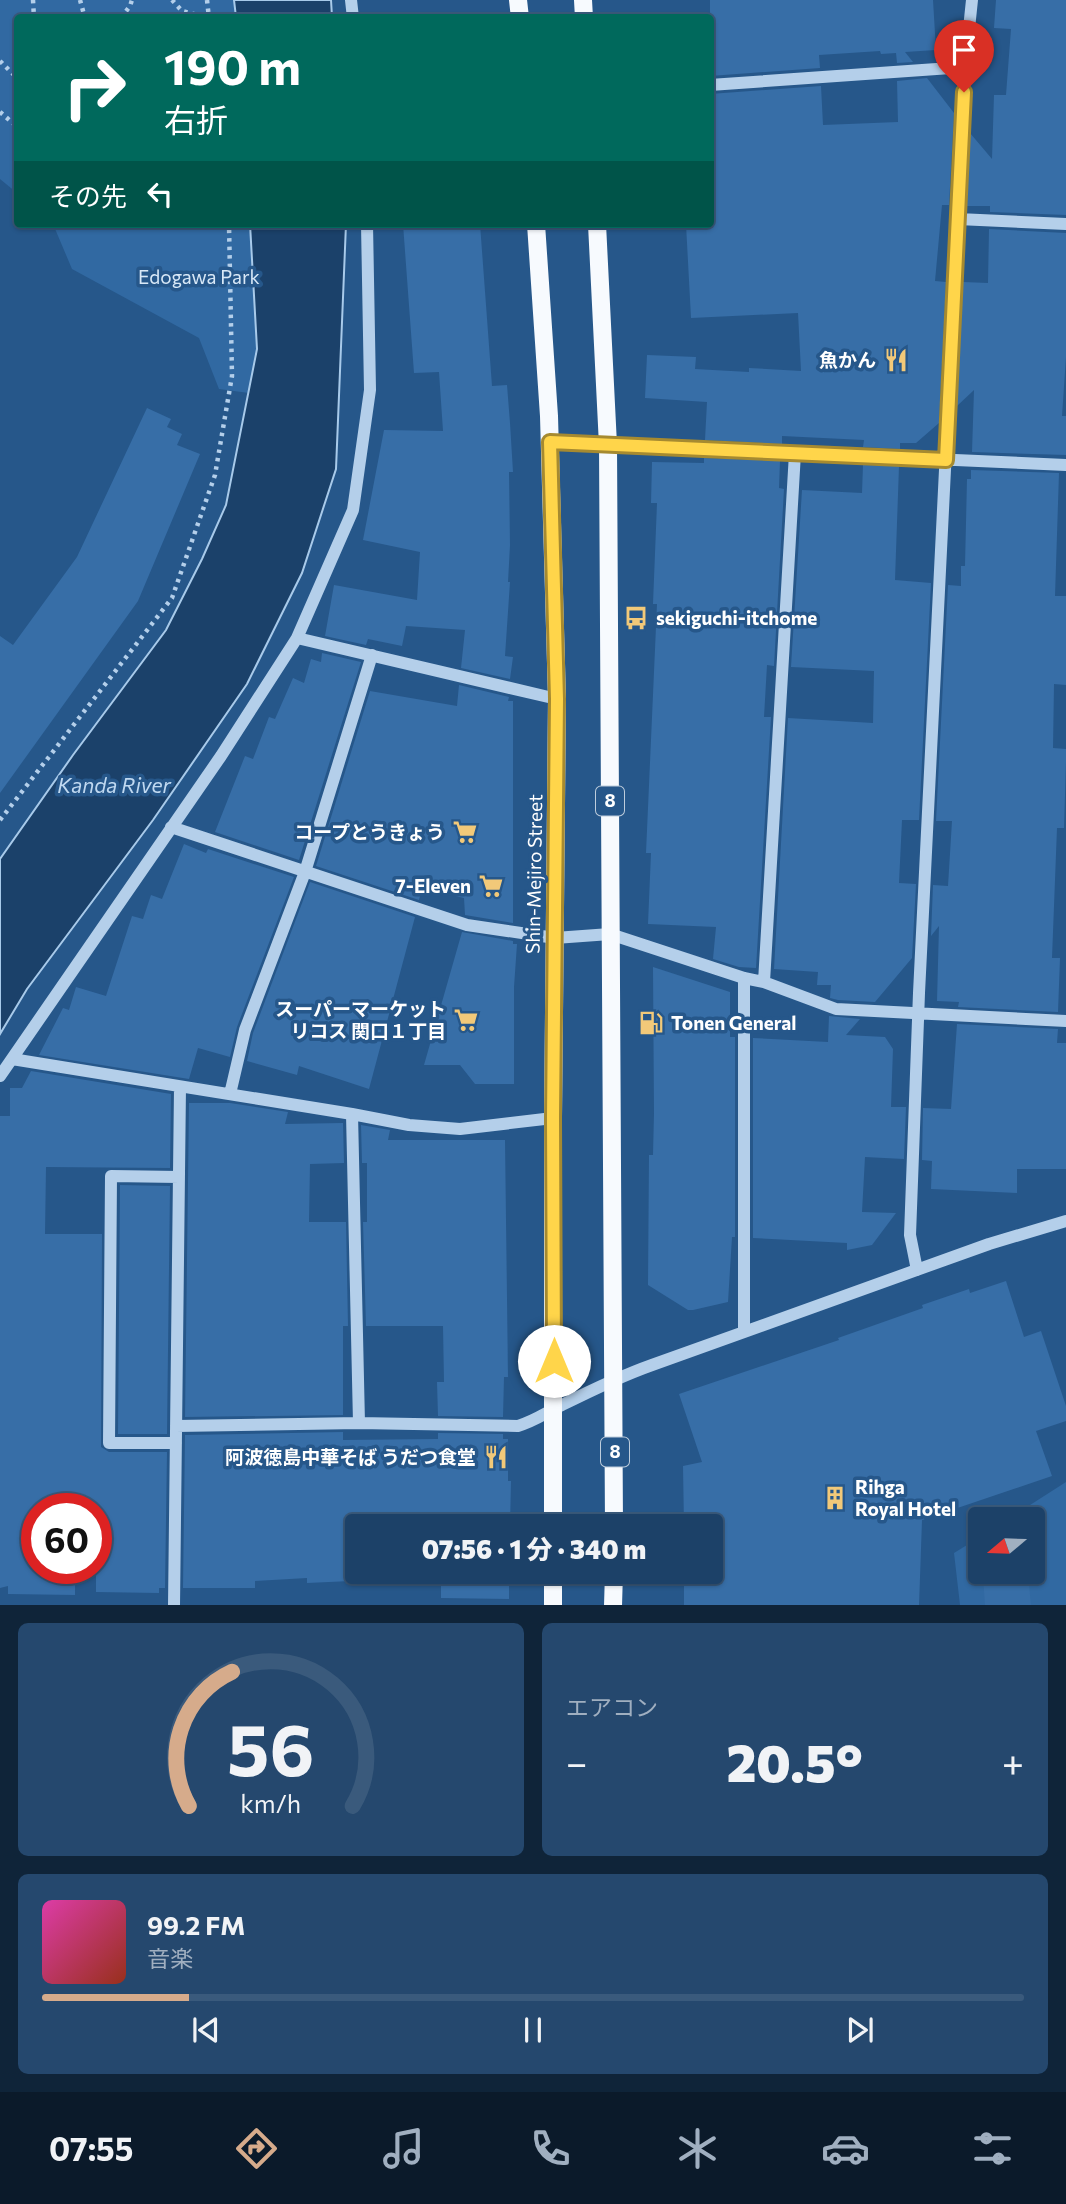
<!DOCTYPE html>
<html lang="ja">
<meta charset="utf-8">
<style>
:root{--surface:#1c4168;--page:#25486e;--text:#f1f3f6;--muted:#a0afc0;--line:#3a5a7c;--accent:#d6ab8b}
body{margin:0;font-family:Commissioner,"Noto Sans JP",sans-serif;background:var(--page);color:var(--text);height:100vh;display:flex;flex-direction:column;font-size:26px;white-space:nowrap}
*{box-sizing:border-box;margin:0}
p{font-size:23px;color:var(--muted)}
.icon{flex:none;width:38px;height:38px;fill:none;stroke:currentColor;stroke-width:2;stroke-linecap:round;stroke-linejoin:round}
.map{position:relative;height:1605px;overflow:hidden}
.drawer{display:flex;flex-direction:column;gap:18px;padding:18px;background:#0f2439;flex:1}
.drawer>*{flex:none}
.banner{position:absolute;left:14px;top:14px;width:700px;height:214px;border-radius:7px;box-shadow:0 2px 5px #0004,0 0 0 2px var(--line);background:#00695c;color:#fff;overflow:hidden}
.needle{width:46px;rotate:251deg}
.controls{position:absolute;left:968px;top:1507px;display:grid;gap:14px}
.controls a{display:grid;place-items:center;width:77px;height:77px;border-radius:7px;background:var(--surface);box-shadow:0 2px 5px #0004,0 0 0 2px var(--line);font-size:35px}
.speed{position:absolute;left:21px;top:1493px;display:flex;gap:14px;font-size:35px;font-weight:700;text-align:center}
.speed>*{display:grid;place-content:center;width:91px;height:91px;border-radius:50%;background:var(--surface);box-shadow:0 2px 5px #0004,0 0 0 2px var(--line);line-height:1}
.speed .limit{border:10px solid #d22;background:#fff;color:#111}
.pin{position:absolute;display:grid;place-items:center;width:60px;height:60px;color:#fff;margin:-72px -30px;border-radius:50% 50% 50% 0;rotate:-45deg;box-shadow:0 0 7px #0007}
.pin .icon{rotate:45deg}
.me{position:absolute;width:77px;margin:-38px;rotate:0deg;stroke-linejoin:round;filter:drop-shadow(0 0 5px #0008)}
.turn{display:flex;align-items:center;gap:24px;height:147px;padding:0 35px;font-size:32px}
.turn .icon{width:91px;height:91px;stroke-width:2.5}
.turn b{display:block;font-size:49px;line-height:60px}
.then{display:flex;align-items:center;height:66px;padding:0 35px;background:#0003;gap:14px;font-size:26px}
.big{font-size:52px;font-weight:800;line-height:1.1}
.drawer .widget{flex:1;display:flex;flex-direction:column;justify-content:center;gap:10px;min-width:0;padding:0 24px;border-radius:10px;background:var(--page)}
.drawer .dial{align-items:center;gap:0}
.dial svg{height:182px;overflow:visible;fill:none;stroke:var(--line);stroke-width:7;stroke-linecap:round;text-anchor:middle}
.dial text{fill:var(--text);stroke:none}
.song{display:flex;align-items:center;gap:21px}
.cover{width:84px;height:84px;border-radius:10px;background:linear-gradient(135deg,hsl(320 70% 55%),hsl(10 70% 35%))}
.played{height:7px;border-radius:4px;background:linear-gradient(90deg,var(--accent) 15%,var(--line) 15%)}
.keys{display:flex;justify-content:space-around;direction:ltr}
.heat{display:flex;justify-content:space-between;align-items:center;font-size:38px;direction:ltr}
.drawer .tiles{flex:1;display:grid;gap:18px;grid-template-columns:1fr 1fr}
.widget:last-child{grid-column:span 2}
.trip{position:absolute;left:345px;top:1514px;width:378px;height:70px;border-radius:7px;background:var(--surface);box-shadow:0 2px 5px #0004,0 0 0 2px var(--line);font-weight:800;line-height:70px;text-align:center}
.dock{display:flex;height:112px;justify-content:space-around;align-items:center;background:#0b1a2a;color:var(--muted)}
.dock .icon{width:49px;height:49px}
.dock .current{color:var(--accent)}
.dock b{font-size:32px;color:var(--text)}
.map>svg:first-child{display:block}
</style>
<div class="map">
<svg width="1066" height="1606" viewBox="0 0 1066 1606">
<rect width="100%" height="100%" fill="#26578a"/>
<!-- green -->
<path fill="#3169a2" d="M0 0H234L236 17 18 18 17 193 0 179Z
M53 224H250L257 349 249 393 219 389 199 338 72 269Z
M1066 1482V1605H960L954 1553 980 1537V1572H1032V1519H1008Z"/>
<!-- water -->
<path fill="#1b416a" stroke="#a8caea" stroke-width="2" d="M234 0H331L332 17H236Z
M250 224H346L336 469 302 573 247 684 153 820 27 989 0 1034V859L73 755 166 630 202 559 226 505 257 349Z"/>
<!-- building -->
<path fill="#376ea7" d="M710 0H933L936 50 905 52 913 62 897 63 896 53 881 54 880 51 819 55 820 68 710 76Z
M996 0H1066V215L990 212V206H967L970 133 992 159 994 95H1006L1011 29 994 28Z
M927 78 954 113 949 205H942L935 281 946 282 939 423 916 443H900V449L863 447 864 440 782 436V444L705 440 707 402 645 398 647 355 696 357 695 369 749 372V368L801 371 798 313 691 318 686 224H710V94L821 86 823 125 898 122 897 81Z
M403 224H480L492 386 507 385 510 423 513 472H509L510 545 508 582H510L505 656 513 657 510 679 461 668 465 630 406 626 402 646 368 639 366 645 325 636 334 585 417 600 420 552 363 540 384 430 443 431 439 372 414 373Z
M989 229 1066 233V357L1062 416H1066V455L972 452 974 390 957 406 963 282 988 283Z
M147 408 171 419 167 427 182 434 177 445 200 454 138 601 0 793V636L13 645 77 557Z
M704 458 780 461 779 488 784 489 774 666 767 665 764 717H771L756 968 739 967 713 959 716 927 648 924 651 853H646L657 604H653L657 503H651L652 462 704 463Z
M863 465 899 466 895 580 931 583 919 820H902L899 883 916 884 912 958 875 1002 838 1000 830 998 831 985H817L818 972 774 969 788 718 873 723 874 671 791 667 802 490 862 493Z
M971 470 1059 473 1055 596H1066V685L1054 684 1053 748 1066 749V762L1064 828H1057L1052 958H1060L1058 1012 958 1007 959 1002 937 1001 939 926 931 936 933 885 948 886 952 821H936L948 585 961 586V566H965L967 479H971Z
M322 653 361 662 299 860 215 832 245 756 253 759 269 717 275 719 293 678 304 683 311 659 321 662Z
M459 685 509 697 508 701H513V923L465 915 464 898 422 888 419 900 316 866 370 691 457 706Z
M184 844 206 853 208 849 294 877 237 1027 230 1057 198 1048 189 1079 39 1055 63 1008 69 1010 76 987 106 996 132 916 143 919 151 895 162 899Z
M310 882 415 917 369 1089 299 1066 297 1075 247 1061 253 1033Z
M462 932 513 941V944H517L514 987V1084H475L460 1065H424Z
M653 967 730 992V1037H735V1237H732L728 1302 693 1310H688L648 1285 649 1155H653L654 1113Z
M829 1016 860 1019 846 1035 885 1037 893 1049 891 1107H906L904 1159 865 1157 862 1212 896 1213 872 1245 847 1250V1243L753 1238V1038L828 1042Z
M957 1024 1058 1029 1057 1043H1066V1169H1017V1193L931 1189 932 1161 922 1160 923 1108 951 1109Z
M31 1071 171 1094 170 1168 46 1167 45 1234H102L101 1447 109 1452H167L165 1588H159V1593L96 1592V1508H37V1568H75V1595L8 1594V1586L0 1588V1116H10V1088H22Z
M189 1103H230L288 1112 285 1124 343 1123 344 1163 310 1164 309 1222H346L348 1326H343V1415L185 1417Z
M361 1125 390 1130 388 1140H505L508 1377H504L503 1417 438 1416 437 1382H444L443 1326H366L363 1222H367V1163H362Z
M120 1185 170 1186 167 1434H118Z
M1006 1281 1024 1337 1041 1331 1066 1406V1421L1036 1431 1052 1476 922 1520 919 1606H684V1572H710V1526H684L683 1466 702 1462 679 1394 839 1340 838 1338 923 1308 922 1305 969 1289 970 1293Z
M343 1432V1440L438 1439V1433L503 1434V1439H508V1481H511L510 1526H447V1521H348L351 1581 307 1583V1578L255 1581V1588H183L185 1435Z
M441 1572H509V1599L441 1598Z
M1028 1573 1031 1606H985L983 1576Z"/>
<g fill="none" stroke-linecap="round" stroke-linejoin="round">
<!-- path -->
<path stroke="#b4cfea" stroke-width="4.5" stroke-dasharray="3.5 5" stroke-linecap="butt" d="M33 0 34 18
M80 0 85 18
M172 0 182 11 209 18
M207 0 209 18
M121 18 130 6 132 0
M0 61 18 79
M0 112 15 125 18 130
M0 820 172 598 215 475 232 376 229 224"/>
<!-- minor -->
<path stroke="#b4cfea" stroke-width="12" d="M351 0 353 18
M710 85 965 67
M958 219 1066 224
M550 442 1066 465
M297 638 557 699
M171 827 467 925 555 938 610 934 744 978 764 982 836 1009 1066 1021
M744 978V1332
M764 982 795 453
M12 1059 352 1114 409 1125 460 1129 553 1118
M0 1076 221 756 297 638 353 510 370 390 367 224
M230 1094 245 1030 305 872 372 655
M352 1114 359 1423
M917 1270 910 1235 919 993 965 67 972 0
M176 1426 359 1423 518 1426C535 1421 547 1412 562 1405 592 1390 621 1376 652 1365L989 1244 1066 1221
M176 1443H109L111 1176 179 1177
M174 1606 180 1087"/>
<!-- major -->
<path stroke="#f7fafe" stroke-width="18" d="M518 0 520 18
M583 0 584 18
M536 224 549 416 557 699 553 1118V1526
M597 224 608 445 614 1526
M553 1572V1606
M613 1606 614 1572"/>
</g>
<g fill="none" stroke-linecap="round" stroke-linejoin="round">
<!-- route casing -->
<g stroke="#a68a30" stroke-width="18">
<path id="route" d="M554 1361 553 1118 557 699 550 442 946 460 964 92"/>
</g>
<!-- route -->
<use href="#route" stroke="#ffd54a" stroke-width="12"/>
</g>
<!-- icons -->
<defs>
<g id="restaurant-bare" transform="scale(1.89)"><path d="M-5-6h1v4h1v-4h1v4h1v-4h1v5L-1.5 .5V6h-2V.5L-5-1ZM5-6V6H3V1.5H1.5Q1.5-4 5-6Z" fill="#f2c979" stroke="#26578a" stroke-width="2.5" paint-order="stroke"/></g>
<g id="bus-bare" transform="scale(1.89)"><path d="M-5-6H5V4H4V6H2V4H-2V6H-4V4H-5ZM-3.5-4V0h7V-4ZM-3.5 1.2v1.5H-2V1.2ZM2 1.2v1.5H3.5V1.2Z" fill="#f2c979" stroke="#26578a" stroke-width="2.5" paint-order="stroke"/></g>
<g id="supermarket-bare" transform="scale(1.89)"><path d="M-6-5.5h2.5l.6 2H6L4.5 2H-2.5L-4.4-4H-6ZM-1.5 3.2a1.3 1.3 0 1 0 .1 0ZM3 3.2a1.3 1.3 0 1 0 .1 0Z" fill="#f2c979" stroke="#26578a" stroke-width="2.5" paint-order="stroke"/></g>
<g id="fuel-bare" transform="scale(1.89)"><path d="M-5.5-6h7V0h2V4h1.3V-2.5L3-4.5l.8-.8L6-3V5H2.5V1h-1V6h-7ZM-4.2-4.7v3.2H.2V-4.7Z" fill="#f2c979" stroke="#26578a" stroke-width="2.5" paint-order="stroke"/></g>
<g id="building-bare" transform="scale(1.89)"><path d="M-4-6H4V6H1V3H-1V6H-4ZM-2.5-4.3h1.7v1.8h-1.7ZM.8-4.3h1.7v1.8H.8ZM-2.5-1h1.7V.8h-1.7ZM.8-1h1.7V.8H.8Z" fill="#f2c979" stroke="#26578a" stroke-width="2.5" paint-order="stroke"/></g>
</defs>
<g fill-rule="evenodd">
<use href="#restaurant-bare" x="896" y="360"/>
<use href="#bus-bare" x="636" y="618"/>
<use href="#supermarket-bare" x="465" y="832"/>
<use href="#supermarket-bare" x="491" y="886"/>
<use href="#supermarket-bare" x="466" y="1020"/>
<use href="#fuel-bare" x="651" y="1023"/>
<use href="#restaurant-bare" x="496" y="1457"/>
<use href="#building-bare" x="835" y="1498"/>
</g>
<g text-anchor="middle" stroke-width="7" stroke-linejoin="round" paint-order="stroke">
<!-- shield labels -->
<g fill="#26578a" stroke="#becddc" stroke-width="2">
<rect x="596" y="786.5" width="28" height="29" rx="5"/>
<rect x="601" y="1437.5" width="28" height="29" rx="5"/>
</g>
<g font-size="18" font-weight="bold" fill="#fff">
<text x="610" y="807">8</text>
<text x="615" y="1458">8</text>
</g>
<!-- park labels -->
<g font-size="19" fill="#d8e8f7" stroke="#26578a">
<text x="199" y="284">Edogawa Park</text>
</g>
<!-- poi labels -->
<g font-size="19" font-weight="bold" fill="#fff" stroke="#26578a" text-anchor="end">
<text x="876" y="367">魚かん</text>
<text x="656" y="625" text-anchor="start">sekiguchi-itchome</text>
<text x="445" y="839">コープとうきょう</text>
<text x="471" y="893">7-Eleven</text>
<text x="446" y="1016">スーパーマーケット<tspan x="446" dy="22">リコス 関口１丁目</tspan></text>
<text x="671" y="1030" text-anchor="start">Tonen General</text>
<text x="476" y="1464">阿波徳島中華そば うだつ食堂</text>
<text x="855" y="1494" text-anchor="start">Rihga<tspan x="855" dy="22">Royal Hotel</tspan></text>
</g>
<!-- street labels -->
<g font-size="19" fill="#fff" stroke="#26578a">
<text transform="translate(534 874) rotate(-89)" y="7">Shin-Mejiro Street</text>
</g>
<!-- water labels -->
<g font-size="21" font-style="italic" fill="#c0d9f1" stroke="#26578a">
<text x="114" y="793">Kanda River</text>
</g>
</g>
</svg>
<div class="controls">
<a><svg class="needle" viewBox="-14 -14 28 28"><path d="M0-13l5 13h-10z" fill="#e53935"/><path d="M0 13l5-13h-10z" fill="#a0afc0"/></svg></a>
</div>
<div class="speed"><div class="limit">60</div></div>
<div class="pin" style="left:964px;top:92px;background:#d93025"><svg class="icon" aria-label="arrive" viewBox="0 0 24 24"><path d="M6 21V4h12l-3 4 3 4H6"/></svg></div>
<svg class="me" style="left:554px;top:1361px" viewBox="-20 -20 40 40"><circle r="19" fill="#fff"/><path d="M0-13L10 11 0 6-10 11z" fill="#ffd54a"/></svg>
<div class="trip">07:56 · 1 分 · 340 m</div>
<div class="banner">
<div class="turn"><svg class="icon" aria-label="right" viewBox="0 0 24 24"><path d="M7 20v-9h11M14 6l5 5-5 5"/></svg><div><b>190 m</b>右折</div></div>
<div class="then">その先<svg class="icon" aria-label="left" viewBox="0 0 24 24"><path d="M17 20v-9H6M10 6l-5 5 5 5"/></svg></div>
</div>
</div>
<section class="drawer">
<div class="tiles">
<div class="widget dial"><svg viewBox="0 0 100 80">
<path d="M14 69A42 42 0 1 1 86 69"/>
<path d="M14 69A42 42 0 0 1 33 10" stroke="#d6ab8b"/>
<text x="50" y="56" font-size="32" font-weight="700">56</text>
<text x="50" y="72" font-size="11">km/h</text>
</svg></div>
<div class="widget"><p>エアコン</p>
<div class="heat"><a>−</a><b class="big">20.5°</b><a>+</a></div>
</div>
<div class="widget">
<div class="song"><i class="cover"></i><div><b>99.2 FM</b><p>音楽</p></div></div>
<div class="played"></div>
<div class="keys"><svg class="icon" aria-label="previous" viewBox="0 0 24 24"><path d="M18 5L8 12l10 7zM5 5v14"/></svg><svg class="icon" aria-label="pause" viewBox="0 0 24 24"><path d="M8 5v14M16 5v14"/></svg><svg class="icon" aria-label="next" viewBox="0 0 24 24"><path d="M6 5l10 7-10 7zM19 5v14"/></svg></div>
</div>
</div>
</section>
<nav class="dock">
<b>07:55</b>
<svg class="icon current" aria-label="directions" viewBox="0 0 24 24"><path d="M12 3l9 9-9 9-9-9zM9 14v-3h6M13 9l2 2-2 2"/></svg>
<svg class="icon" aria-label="music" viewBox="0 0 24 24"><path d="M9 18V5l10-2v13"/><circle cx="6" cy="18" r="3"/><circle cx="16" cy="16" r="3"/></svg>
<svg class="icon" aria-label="phone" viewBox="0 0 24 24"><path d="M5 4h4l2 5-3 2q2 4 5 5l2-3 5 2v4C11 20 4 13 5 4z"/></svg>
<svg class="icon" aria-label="climate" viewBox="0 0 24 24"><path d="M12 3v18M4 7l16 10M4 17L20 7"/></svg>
<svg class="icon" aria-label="car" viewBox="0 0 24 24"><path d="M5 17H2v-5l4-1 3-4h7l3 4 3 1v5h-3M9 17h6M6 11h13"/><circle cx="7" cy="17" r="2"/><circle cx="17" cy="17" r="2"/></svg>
<svg class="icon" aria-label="filters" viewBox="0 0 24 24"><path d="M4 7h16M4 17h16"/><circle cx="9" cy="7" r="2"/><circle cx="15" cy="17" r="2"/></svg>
</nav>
